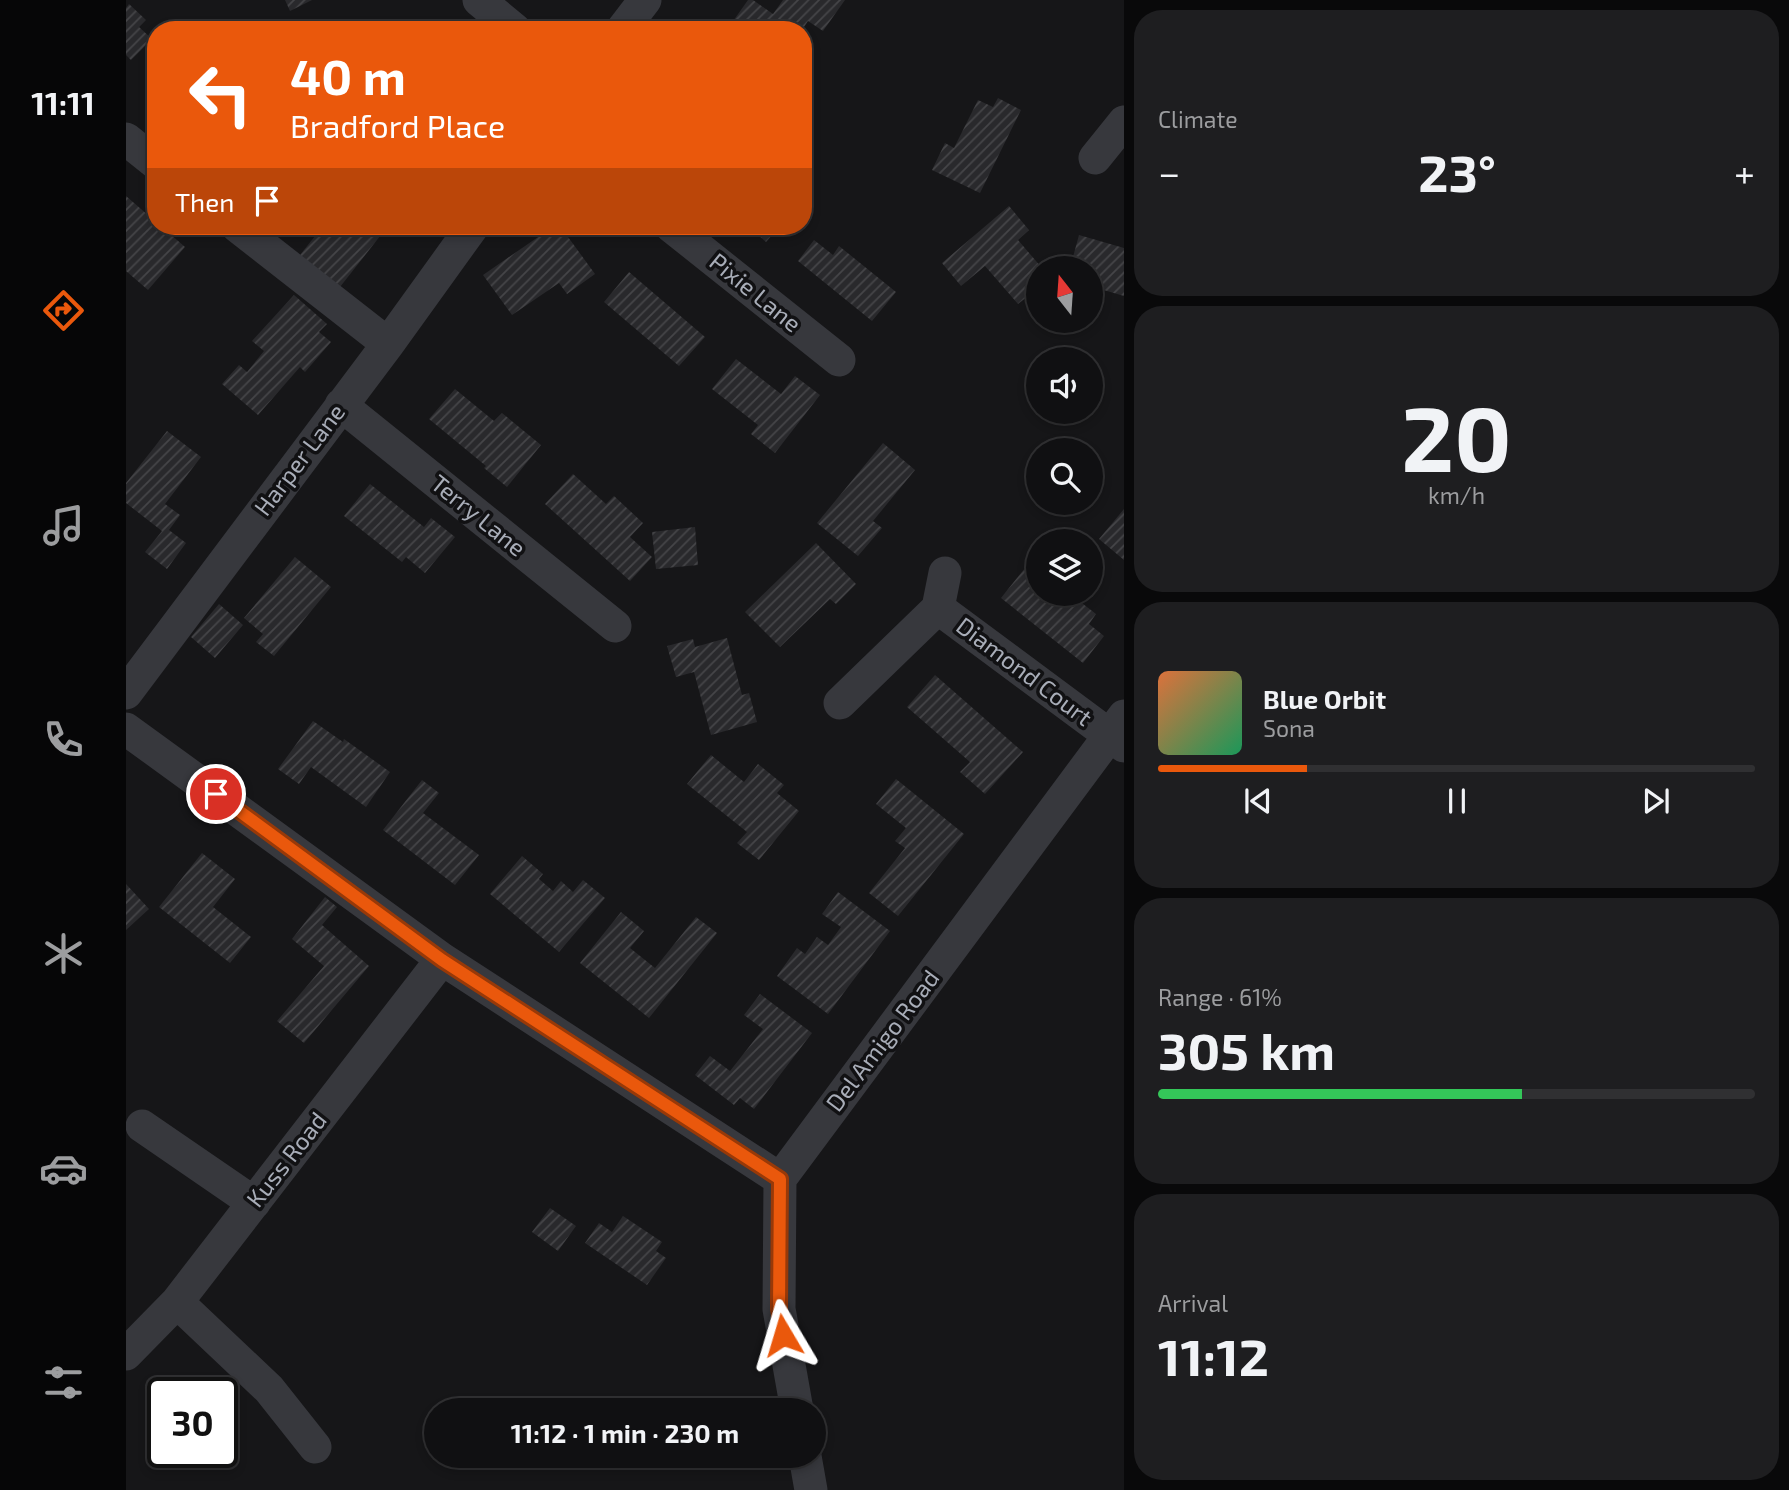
<!DOCTYPE html>
<meta charset="utf-8">
<style>
:root{--surface:#101012;--page:#1e1e20;--text:#f1f3f6;--muted:#9c9d9f;--line:#303032;--accent:#ea580c}
body{margin:0;font-family:"Exo 2",sans-serif;background:var(--page);color:var(--text);height:100vh;display:flex;flex-direction:column;font-size:26px;white-space:nowrap}
*{box-sizing:border-box;margin:0}
p{font-size:23px;color:var(--muted)}
.icon{flex:none;width:38px;height:38px;fill:none;stroke:currentColor;stroke-width:2;stroke-linecap:round;stroke-linejoin:round}
.map{position:relative;flex:1;overflow:hidden}
.side{display:flex;flex-direction:column;gap:10px;padding:10px;background:#09090a;width:665px}
.side>*{flex:none}
.hud{position:absolute;left:21px;top:21px;width:665px;height:214px;border-radius:28px;box-shadow:0 4px 10px #0003,0 0 0 2px var(--line);background:#ea580c;color:#fff;overflow:hidden}
.needle{width:46px;rotate:343deg}
.fabs{position:absolute;left:900px;top:256px;display:grid;gap:14px}
.fabs a{display:grid;place-items:center;width:77px;height:77px;border-radius:50%;background:var(--surface);box-shadow:0 4px 10px #0003,0 0 0 2px var(--line);font-size:35px}
.speed{position:absolute;left:21px;top:1377px;display:flex;gap:14px;font-size:35px;font-weight:700;text-align:center}
.speed>*{display:grid;place-content:center;width:91px;height:91px;border-radius:50%;background:var(--surface);box-shadow:0 4px 10px #0003,0 0 0 2px var(--line);line-height:1}
.speed .limit{border:4px solid #111;border-radius:10px;background:#fff;color:#111}
.pin{position:absolute;display:grid;place-items:center;width:60px;height:60px;color:#fff;margin:-30px;border:4px solid #fff;border-radius:50%;box-shadow:0 2px 7px #0007}
.me{position:absolute;width:77px;margin:-38px;rotate:353deg;stroke-linejoin:round;filter:drop-shadow(0 0 5px #0008)}
.turn{display:flex;align-items:center;gap:24px;height:147px;padding:0 28px;font-size:32px}
.turn .icon{width:91px;height:91px;stroke-width:2.5}
.turn b{display:block;font-size:49px;line-height:60px}
.then{display:flex;align-items:center;height:66px;padding:0 28px;background:#0003;gap:14px;font-size:26px}
.big{font-size:52px;font-weight:700;line-height:1.1}
.side .widget{flex:1;display:flex;flex-direction:column;justify-content:center;gap:10px;min-width:0;padding:0 24px;border-radius:28px;background:var(--page)}
.side .dial{align-items:center;gap:0}
.dial b{font-size:91px;line-height:1}
.song{display:flex;align-items:center;gap:21px}
.cover{width:84px;height:84px;border-radius:10px;background:linear-gradient(135deg,hsl(20 70% 55%),hsl(150 70% 35%))}
.played{height:7px;border-radius:4px;background:linear-gradient(90deg,var(--accent) 25%,var(--line) 25%)}
.keys{display:flex;justify-content:space-around;direction:ltr}
.heat{display:flex;justify-content:space-between;align-items:center;font-size:38px;direction:ltr}
.charge{height:10px;border-radius:5px;background:linear-gradient(90deg,#34c759 61%,var(--line) 0)}
.trip{position:absolute;left:298px;top:1398px;width:402px;height:70px;border-radius:35px;background:var(--surface);box-shadow:0 4px 10px #0003,0 0 0 2px var(--line);font-weight:700;line-height:70px;text-align:center}
main{display:flex;flex:1;min-height:0}
.tab-bar{display:flex;flex-direction:column;width:126px;justify-content:space-around;align-items:center;background:#060607;color:var(--muted)}
.tab-bar .icon{width:49px;height:49px}
.tab-bar .selected{color:var(--accent)}
.tab-bar b{font-size:32px;color:var(--text)}
.map>svg:first-child{display:block}
</style>
<main>
<nav class="tab-bar">
<b>11:11</b>
<svg class="icon selected" aria-label="directions" viewBox="0 0 24 24"><path d="M12 3l9 9-9 9-9-9zM9 14v-3h6M13 9l2 2-2 2"/></svg>
<svg class="icon" aria-label="music" viewBox="0 0 24 24"><path d="M9 18V5l10-2v13"/><circle cx="6" cy="18" r="3"/><circle cx="16" cy="16" r="3"/></svg>
<svg class="icon" aria-label="phone" viewBox="0 0 24 24"><path d="M5 4h4l2 5-3 2q2 4 5 5l2-3 5 2v4C11 20 4 13 5 4z"/></svg>
<svg class="icon" aria-label="climate" viewBox="0 0 24 24"><path d="M12 3v18M4 7l16 10M4 17L20 7"/></svg>
<svg class="icon" aria-label="car" viewBox="0 0 24 24"><path d="M5 17H2v-5l4-1 3-4h7l3 4 3 1v5h-3M9 17h6M6 11h13"/><circle cx="7" cy="17" r="2"/><circle cx="17" cy="17" r="2"/></svg>
<svg class="icon" aria-label="filters" viewBox="0 0 24 24"><path d="M4 7h16M4 17h16"/><circle cx="9" cy="7" r="2"/><circle cx="15" cy="17" r="2"/></svg>
</nav>
<div class="map">
<svg width="998" height="1490" viewBox="0 0 998 1490">
<defs>
<pattern id="building-hatch" width="6" height="6" patternUnits="userSpaceOnUse" patternTransform="scale(1.75)"><rect width="6" height="6" fill="#29292c"/><path d="M-1 1l2-2M0 6l6-6M5 7l2-2" fill="none" stroke="#454548"/></pattern>
</defs>
<rect width="100%" height="100%" fill="#161618"/>
<!-- building -->
<path fill="url(#building-hatch)" d="M159 0H186L164 11Z
M622 0H627L647 14 657 0H719L697 31 682 21 676 30H613L605 24Z
M3 4 20 20 13 27 26 39 5 60 0 55V8Z
M872 98 895 110 854 193 806 170 819 143 828 148 852 100 867 107Z
M0 196 30 222V226H35L59 247 22 290 0 271Z
M883 206 903 230 892 240 916 268H912V288L892 304 859 266 835 286 816 263Z
M197 226H262L214 287 174 255Z
M428 226H434L469 274 441 294 433 283 386 315 357 275Z
M622 226H654L640 242Z
M953 235 998 248V296L964 286V268H944Z
M688 240 707 255 713 246 770 292 746 321 672 261Z
M503 272 579 337 553 366 478 302Z
M168 295 201 324 193 332 205 342 179 372 174 367 132 415 96 384 113 365 121 372 138 351 126 341Z
M610 359 655 394 669 376 694 395 649 453 625 434 632 425 586 389Z
M329 389 368 421 376 413 415 445 381 487 358 468 360 466 303 419Z
M41 431 75 457 39 504 54 515 43 530 60 543 41 569 19 552 36 531 0 503V483Z
M757 443 789 470 747 521 756 528 732 556 691 523Z
M447 474 480 504 488 496 517 523 504 537 526 557 504 581 419 504Z
M244 484 298 527 305 518 329 537 299 573 280 557 276 562 218 516Z
M998 509V560L973 539Z
M569 527 572 565 530 569 526 532Z
M690 543 730 584 710 604 704 599 654 647 619 612Z
M912 552V593H943L970 614 963 624 978 636 957 663 875 598Z
M169 557 205 587 148 656 130 642 137 634 118 618Z
M93 604 117 625 89 658 65 637Z
M601 638 616 695 623 693 631 722 585 735 568 672 550 677 541 646 567 639 569 647Z
M809 675 897 752 859 794 834 772 844 762 781 707Z
M187 721 217 742 218 739 264 772 240 807 185 767 173 784 152 769Z
M585 755 618 782 632 764 658 785 651 793 673 811 633 860 611 843 621 832 561 784Z
M770 779 838 834 772 916 743 893 779 848 769 841 780 828 750 804Z
M296 780 313 793 297 813 353 855 329 885 257 830Z
M76 853 109 879 87 907 125 937 104 963 33 907Z
M396 856 417 874 413 879 427 891 435 881 447 892 457 880 479 898 433 952 364 894Z
M0 884 23 909 0 930Z
M712 892 764 931 702 1014 651 976 671 948 679 954 691 937 702 945 715 927 696 914Z
M199 897 211 907 196 925 243 966 178 1043 151 1021 198 966 166 939Z
M495 912 518 931 504 948 529 968 570 917 591 933 523 1018 454 963Z
M634 994 686 1033 628 1109 614 1098 608 1105 569 1075 584 1056 604 1071 637 1029 618 1015Z
M424 1208 450 1226 432 1251 406 1232Z
M497 1216 536 1242 530 1251 540 1258 521 1285 459 1243 473 1223 486 1232Z"/>
<g fill="none" stroke-linecap="round" stroke-linejoin="round">
<!-- minor -->
<path stroke="#37383d" stroke-width="33" d="M353 0 389 30
M496 30 519 0
M0 139 30 163
M969 158 998 122
M111 226 262 344
M545 226 713 360
M215 405 489 626
M812 608 998 746
M0 693 262 344 347 226
M714 703 812 608 819 573
M0 729 316 959 654 1179
M16 1126 128 1203
M51 1302 143 1389 189 1447
M0 1354 51 1302 316 959
M671 1410 653 1309 654 1179 998 716
M679 1456 685 1490"/>
</g>
<g fill="none" stroke-linecap="round" stroke-linejoin="round">
<!-- route casing -->
<g stroke="#983908" stroke-width="18">
<path id="route" d="M90 794 316 960 654 1179 653 1309 657 1335"/>
</g>
<!-- route -->
<use href="#route" stroke="#ea580c" stroke-width="12"/>
</g>
<g text-anchor="middle" stroke-width="7" stroke-linejoin="round" paint-order="stroke">
<!-- street labels -->
<g font-size="24" fill="#a8adb8" stroke="#111113">
<text transform="translate(629 293) rotate(39)" y="8">Pixie Lane</text>
<text transform="translate(174 460) rotate(-53)" y="8">Harper Lane</text>
<text transform="translate(352 516) rotate(39)" y="8">Terry Lane</text>
<text transform="translate(898 672) rotate(37)" y="8">Diamond Court</text>
<text transform="translate(757 1041) rotate(-53)" y="8">Del Amigo Road</text>
<text transform="translate(161 1160) rotate(-52)" y="8">Kuss Road</text>
</g>
</g>
</svg>
<div class="fabs">
<a><svg class="needle" viewBox="-14 -14 28 28"><path d="M0-13l5 13h-10z" fill="#e53935"/><path d="M0 13l5-13h-10z" fill="#9c9d9f"/></svg></a>
<a><svg class="icon" aria-label="sound" viewBox="0 0 24 24"><path d="M4 9h4l5-4v14l-5-4H4zM17 9q2 3 0 6"/></svg></a>
<a><svg class="icon" aria-label="search" viewBox="0 0 24 24"><circle cx="10" cy="10" r="6"/><path d="M15 15l6 6"/></svg></a>
<a><svg class="icon" aria-label="layers" viewBox="0 0 24 24"><path d="M12 4l9 5-9 5-9-5zM3 14l9 5 9-5"/></svg></a>
</div>
<div class="speed"><div class="limit">30</div></div>
<div class="pin" style="left:90px;top:794px;background:#d93025"><svg class="icon" aria-label="arrive" viewBox="0 0 24 24"><path d="M6 21V4h12l-3 4 3 4H6"/></svg></div>
<svg class="me" style="left:657px;top:1335px" viewBox="-20 -20 40 40"><path d="M0-17L14 15 0 8-14 15z" fill="#ea580c" stroke="#fff" stroke-width="4"/></svg>
<div class="trip">11:12 · 1 min · 230 m</div>
<div class="hud">
<div class="turn"><svg class="icon" aria-label="left" viewBox="0 0 24 24"><path d="M17 20v-9H6M10 6l-5 5 5 5"/></svg><div><b>40 m</b>Bradford Place</div></div>
<div class="then">Then<svg class="icon" aria-label="arrive" viewBox="0 0 24 24"><path d="M6 21V4h12l-3 4 3 4H6"/></svg></div>
</div>
</div>
<section class="side">
<div class="widget"><p>Climate</p>
<div class="heat"><a>−</a><b class="big">23°</b><a>+</a></div>
</div>
<div class="widget dial"><b>20</b><p>km/h</p></div>
<div class="widget">
<div class="song"><i class="cover"></i><div><b>Blue Orbit</b><p>Sona</p></div></div>
<div class="played"></div>
<div class="keys"><svg class="icon" aria-label="previous" viewBox="0 0 24 24"><path d="M18 5L8 12l10 7zM5 5v14"/></svg><svg class="icon" aria-label="pause" viewBox="0 0 24 24"><path d="M8 5v14M16 5v14"/></svg><svg class="icon" aria-label="next" viewBox="0 0 24 24"><path d="M6 5l10 7-10 7zM19 5v14"/></svg></div>
</div>
<div class="widget"><p>Range · 61%</p><b class="big">305 km</b><div class="charge"></div></div>
<div class="widget"><p>Arrival</p><b class="big">11:12</b></div>
</section>
</main>
